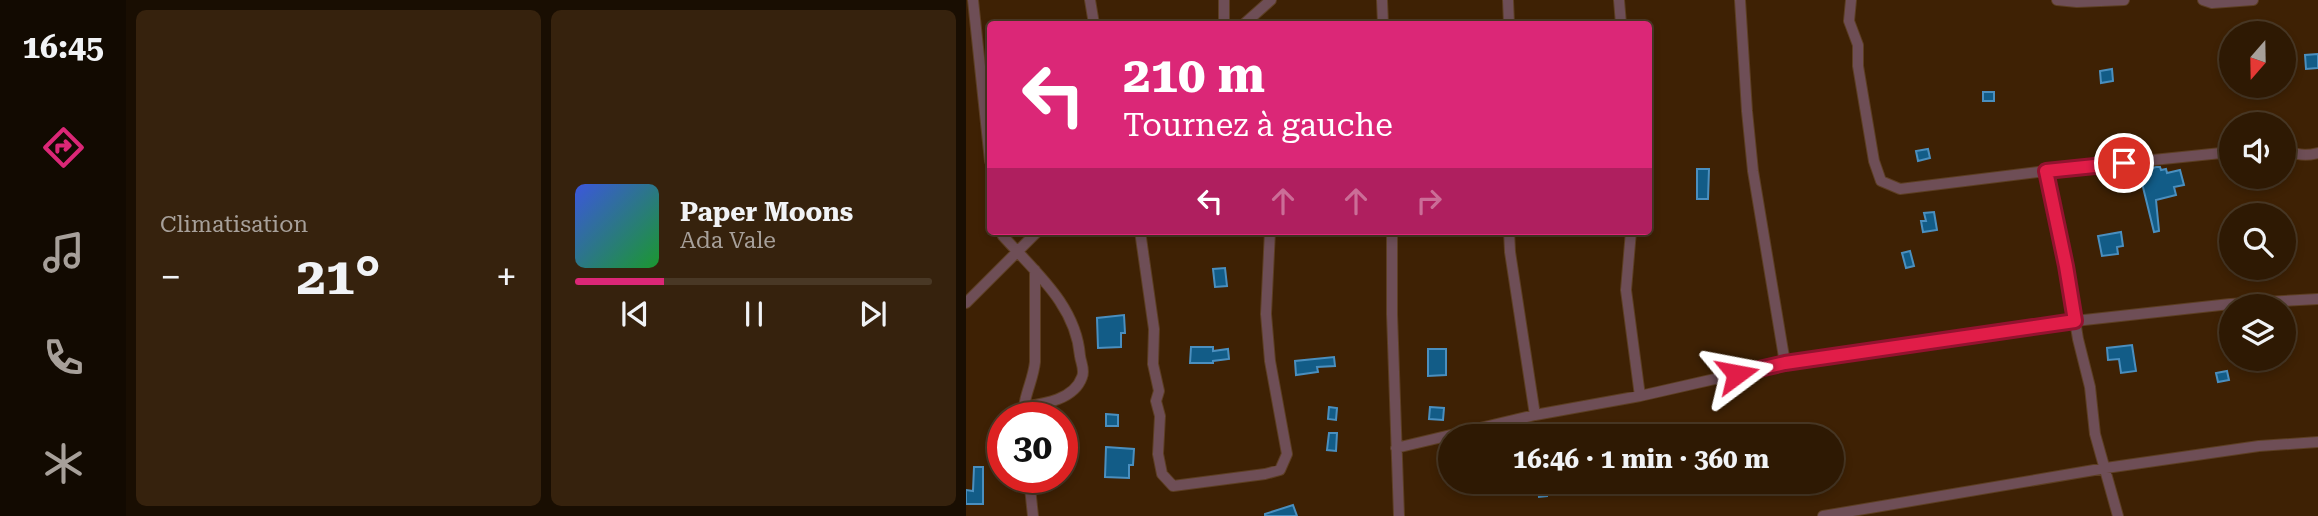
<!DOCTYPE html>
<html lang="fr">
<meta charset="utf-8">
<style>
:root{--surface:#2e1903;--page:#36220d;--text:#f1f3f6;--muted:#a7a09a;--line:#493825;--accent:#db2777}
body{margin:0;font-family:"Roboto Serif",serif;background:var(--page);color:var(--text);height:100vh;display:flex;flex-direction:column;font-size:26px;white-space:nowrap}
*{box-sizing:border-box;margin:0}
p{font-size:23px;color:var(--muted)}
.icon{flex:none;width:38px;height:38px;fill:none;stroke:currentColor;stroke-width:2;stroke-linecap:round;stroke-linejoin:round}
.map{position:relative;flex:1;overflow:hidden}
.sheet{display:flex;flex-direction:column;gap:10px;padding:10px;background:#190e02;width:840px}
.sheet>*{flex:none}
.hud{position:absolute;left:21px;top:21px;width:665px;height:214px;border-radius:7px;box-shadow:0 4px 10px #0003,0 0 0 2px var(--line);background:#db2777;color:#fff;overflow:hidden}
.needle{width:46px;rotate:200deg}
.controls{position:absolute;left:1253px;top:21px;display:grid;gap:14px}
.controls a{display:grid;place-items:center;width:77px;height:77px;border-radius:50%;background:var(--surface);box-shadow:0 4px 10px #0003,0 0 0 2px var(--line);font-size:35px}
.speed{position:absolute;left:21px;top:402px;display:flex;gap:14px;font-size:35px;font-weight:700;text-align:center}
.speed>*{display:grid;place-content:center;width:91px;height:91px;border-radius:50%;background:var(--surface);box-shadow:0 4px 10px #0003,0 0 0 2px var(--line);line-height:1}
.speed .limit{border:10px solid #d22;background:#fff;color:#111}
.pin{position:absolute;display:grid;place-items:center;width:60px;height:60px;color:#fff;margin:-30px;border:4px solid #fff;border-radius:50%;box-shadow:0 2px 7px #0007}
.me{position:absolute;width:77px;margin:-38px;rotate:77deg;stroke-linejoin:round;filter:drop-shadow(0 0 5px #0008)}
.turn{display:flex;align-items:center;gap:24px;height:147px;padding:0 21px;font-size:32px}
.turn .icon{width:91px;height:91px;stroke-width:2.5}
.turn b{display:block;font-size:49px;line-height:60px}
.lanes{display:flex;align-items:center;height:66px;padding:0 21px;background:#0003;justify-content:center;gap:35px;direction:ltr}
.lanes .off{opacity:.35}
.big{font-size:52px;font-weight:700;line-height:1.1}
.sheet .card{flex:1;display:flex;flex-direction:column;justify-content:center;gap:10px;min-width:0;padding:0 24px;border-radius:10px;background:var(--page)}
.song{display:flex;align-items:center;gap:21px}
.cover{width:84px;height:84px;border-radius:10px;background:linear-gradient(135deg,hsl(230 70% 55%),hsl(130 70% 35%))}
.played{height:7px;border-radius:4px;background:linear-gradient(90deg,var(--accent) 25%,var(--line) 25%)}
.keys{display:flex;justify-content:space-around;direction:ltr}
.heat{display:flex;justify-content:space-between;align-items:center;font-size:38px;direction:ltr}
.sheet .tiles{flex:1;display:grid;gap:10px;grid-template-columns:repeat(2,1fr)}
.trip{position:absolute;left:472px;top:424px;width:406px;height:70px;border-radius:35px;background:var(--surface);box-shadow:0 4px 10px #0003,0 0 0 2px var(--line);font-weight:700;line-height:70px;text-align:center}
main{display:flex;flex:1;min-height:0}
.menu{display:flex;flex-direction:column;width:126px;justify-content:space-around;align-items:center;background:#120a01;color:var(--muted)}
.menu .icon{width:49px;height:49px}
.menu .on{color:var(--accent)}
.menu b{font-size:32px;color:var(--text)}
.map>svg:first-child{display:block}
</style>
<main>
<nav class="menu">
<b>16:45</b>
<svg class="icon on" aria-label="directions" viewBox="0 0 24 24"><path d="M12 3l9 9-9 9-9-9zM9 14v-3h6M13 9l2 2-2 2"/></svg>
<svg class="icon" aria-label="music" viewBox="0 0 24 24"><path d="M9 18V5l10-2v13"/><circle cx="6" cy="18" r="3"/><circle cx="16" cy="16" r="3"/></svg>
<svg class="icon" aria-label="phone" viewBox="0 0 24 24"><path d="M5 4h4l2 5-3 2q2 4 5 5l2-3 5 2v4C11 20 4 13 5 4z"/></svg>
<svg class="icon" aria-label="climate" viewBox="0 0 24 24"><path d="M12 3v18M4 7l16 10M4 17L20 7"/></svg>
</nav>
<section class="sheet">
<div class="tiles">
<div class="card"><p>Climatisation</p>
<div class="heat"><a>−</a><b class="big">21°</b><a>+</a></div>
</div>
<div class="card">
<div class="song"><i class="cover"></i><div><b>Paper Moons</b><p>Ada Vale</p></div></div>
<div class="played"></div>
<div class="keys"><svg class="icon" aria-label="previous" viewBox="0 0 24 24"><path d="M18 5L8 12l10 7zM5 5v14"/></svg><svg class="icon" aria-label="pause" viewBox="0 0 24 24"><path d="M8 5v14M16 5v14"/></svg><svg class="icon" aria-label="next" viewBox="0 0 24 24"><path d="M6 5l10 7-10 7zM19 5v14"/></svg></div>
</div>
</div>
</section>
<div class="map">
<svg width="1352" height="516" viewBox="0 0 1352 516">
<rect width="100%" height="100%" fill="#3e2104"/>
<!-- building -->
<path fill="#125c87" stroke="#4a8fbf" stroke-width="2" d="M1352 54V68L1340 69 1339 55Z
M1146 69 1147 81 1135 83 1134 71Z
M1017 92H1028V101H1017Z
M962 149 964 158 952 161 950 151Z
M1190 167H1194L1195 170 1200 169 1201 173 1214 170 1218 185 1208 187 1210 195 1190 200 1193 231 1188 232 1174 175 1180 174 1179 170Z
M731 169H743L742 199H731Z
M968 212 971 230 957 232 955 221H960L958 213Z
M1155 232 1157 246 1151 247 1152 254 1136 256 1132 236Z
M944 251 948 266 940 268 936 253Z
M259 268 261 286 249 287 247 269Z
M158 315 159 333H155V347L132 348 131 318Z
M1166 345 1170 371 1155 373 1153 359 1142 360 1141 348Z
M225 347H247V351L262 349 263 359 247 361V363H224Z
M462 349H480V375L462 376Z
M368 357 369 366 351 367 352 372 330 375 329 361Z
M1261 371 1263 380 1252 382 1250 373Z
M363 407 371 408 370 420 362 419Z
M464 407 478 408 477 420 463 419Z
M140 414 152 415V426H140Z
M363 433H371L370 451 361 450Z
M140 447 168 449 167 465H163V478L139 477Z
M8 467H17V504H0V490L7 491Z
M571 481H582L584 492H581V496L573 497Z
M327 505 331 516H299V514Z"/>
<g fill="none" stroke-linecap="round" stroke-linejoin="round">
<!-- street casing -->
<g stroke="#5c3e22" stroke-width="12">
<path id="street" d="M7 0 24 161
M124 0 128 24
M258 0V24
M416 0 417 24
M542 0 543 24
M653 0 655 24
M774 0 781 111 787 171 819 363
M885 0 883 21 892 45V66L908 161 915 181 934 189 1080 171 1265 152
M1091 0 1111 2 1158 0
M1237 0 1246 3 1287 0
M278 24 305 0
M1318 152C1333 153 1335 157 1352 153
M1080 171 1100 266 1112 339 1124 387 1129 434 1152 516
M35 231 37 236C69 272 110 305 114 356 115 363 119 370 116 377 108 400 77 404 57 407
M174 231 188 329 187 364 193 391 190 401 194 416 192 454 196 474 207 486 299 474 314 470 321 454 304 361 300 314 304 231
M426 231V314L433 516
M543 231 544 252 569 415
M665 231 660 290 674 396
M0 303 72 231
M58 418C56 398 67 382 69 362V270
M430 448 569 415 674 396 819 363 1109 321 1264 304 1352 299
M63 478 67 516
M857 516 1140 468 1293 446 1352 442"/>
</g>
<!-- street -->
<use href="#street" stroke="#6e4e56" stroke-width="10"/>
</g>
<g fill="none" stroke-linecap="round" stroke-linejoin="round">
<!-- route casing -->
<g stroke="#92132f" stroke-width="18">
<path id="route" d="M771 374 819 363 1109 321 1100 266 1080 171 1158 163"/>
</g>
<!-- route -->
<use href="#route" stroke="#e11d48" stroke-width="12"/>
</g>
</svg>
<div class="controls">
<a><svg class="needle" viewBox="-14 -14 28 28"><path d="M0-13l5 13h-10z" fill="#e53935"/><path d="M0 13l5-13h-10z" fill="#a7a09a"/></svg></a>
<a><svg class="icon" aria-label="sound" viewBox="0 0 24 24"><path d="M4 9h4l5-4v14l-5-4H4zM17 9q2 3 0 6"/></svg></a>
<a><svg class="icon" aria-label="search" viewBox="0 0 24 24"><circle cx="10" cy="10" r="6"/><path d="M15 15l6 6"/></svg></a>
<a><svg class="icon" aria-label="layers" viewBox="0 0 24 24"><path d="M12 4l9 5-9 5-9-5zM3 14l9 5 9-5"/></svg></a>
</div>
<div class="speed"><div class="limit">30</div></div>
<div class="pin" style="left:1158px;top:163px;background:#d93025"><svg class="icon" aria-label="arrive" viewBox="0 0 24 24"><path d="M6 21V4h12l-3 4 3 4H6"/></svg></div>
<svg class="me" style="left:771px;top:374px" viewBox="-20 -20 40 40"><path d="M0-17L14 15 0 8-14 15z" fill="#e11d48" stroke="#fff" stroke-width="4"/></svg>
<div class="trip">16:46 · 1 min · 360 m</div>
<div class="hud">
<div class="turn"><svg class="icon" aria-label="left" viewBox="0 0 24 24"><path d="M17 20v-9H6M10 6l-5 5 5 5"/></svg><div><b>210 m</b>Tournez à gauche</div></div>
<div class="lanes"><svg class="icon" aria-label="left" viewBox="0 0 24 24"><path d="M17 20v-9H6M10 6l-5 5 5 5"/></svg><svg class="icon off" aria-label="ahead" viewBox="0 0 24 24"><path d="M12 20V5M6 11l6-6 6 6"/></svg><svg class="icon off" aria-label="ahead" viewBox="0 0 24 24"><path d="M12 20V5M6 11l6-6 6 6"/></svg><svg class="icon off" aria-label="right" viewBox="0 0 24 24"><path d="M7 20v-9h11M14 6l5 5-5 5"/></svg></div>
</div>
</div>
</main>
